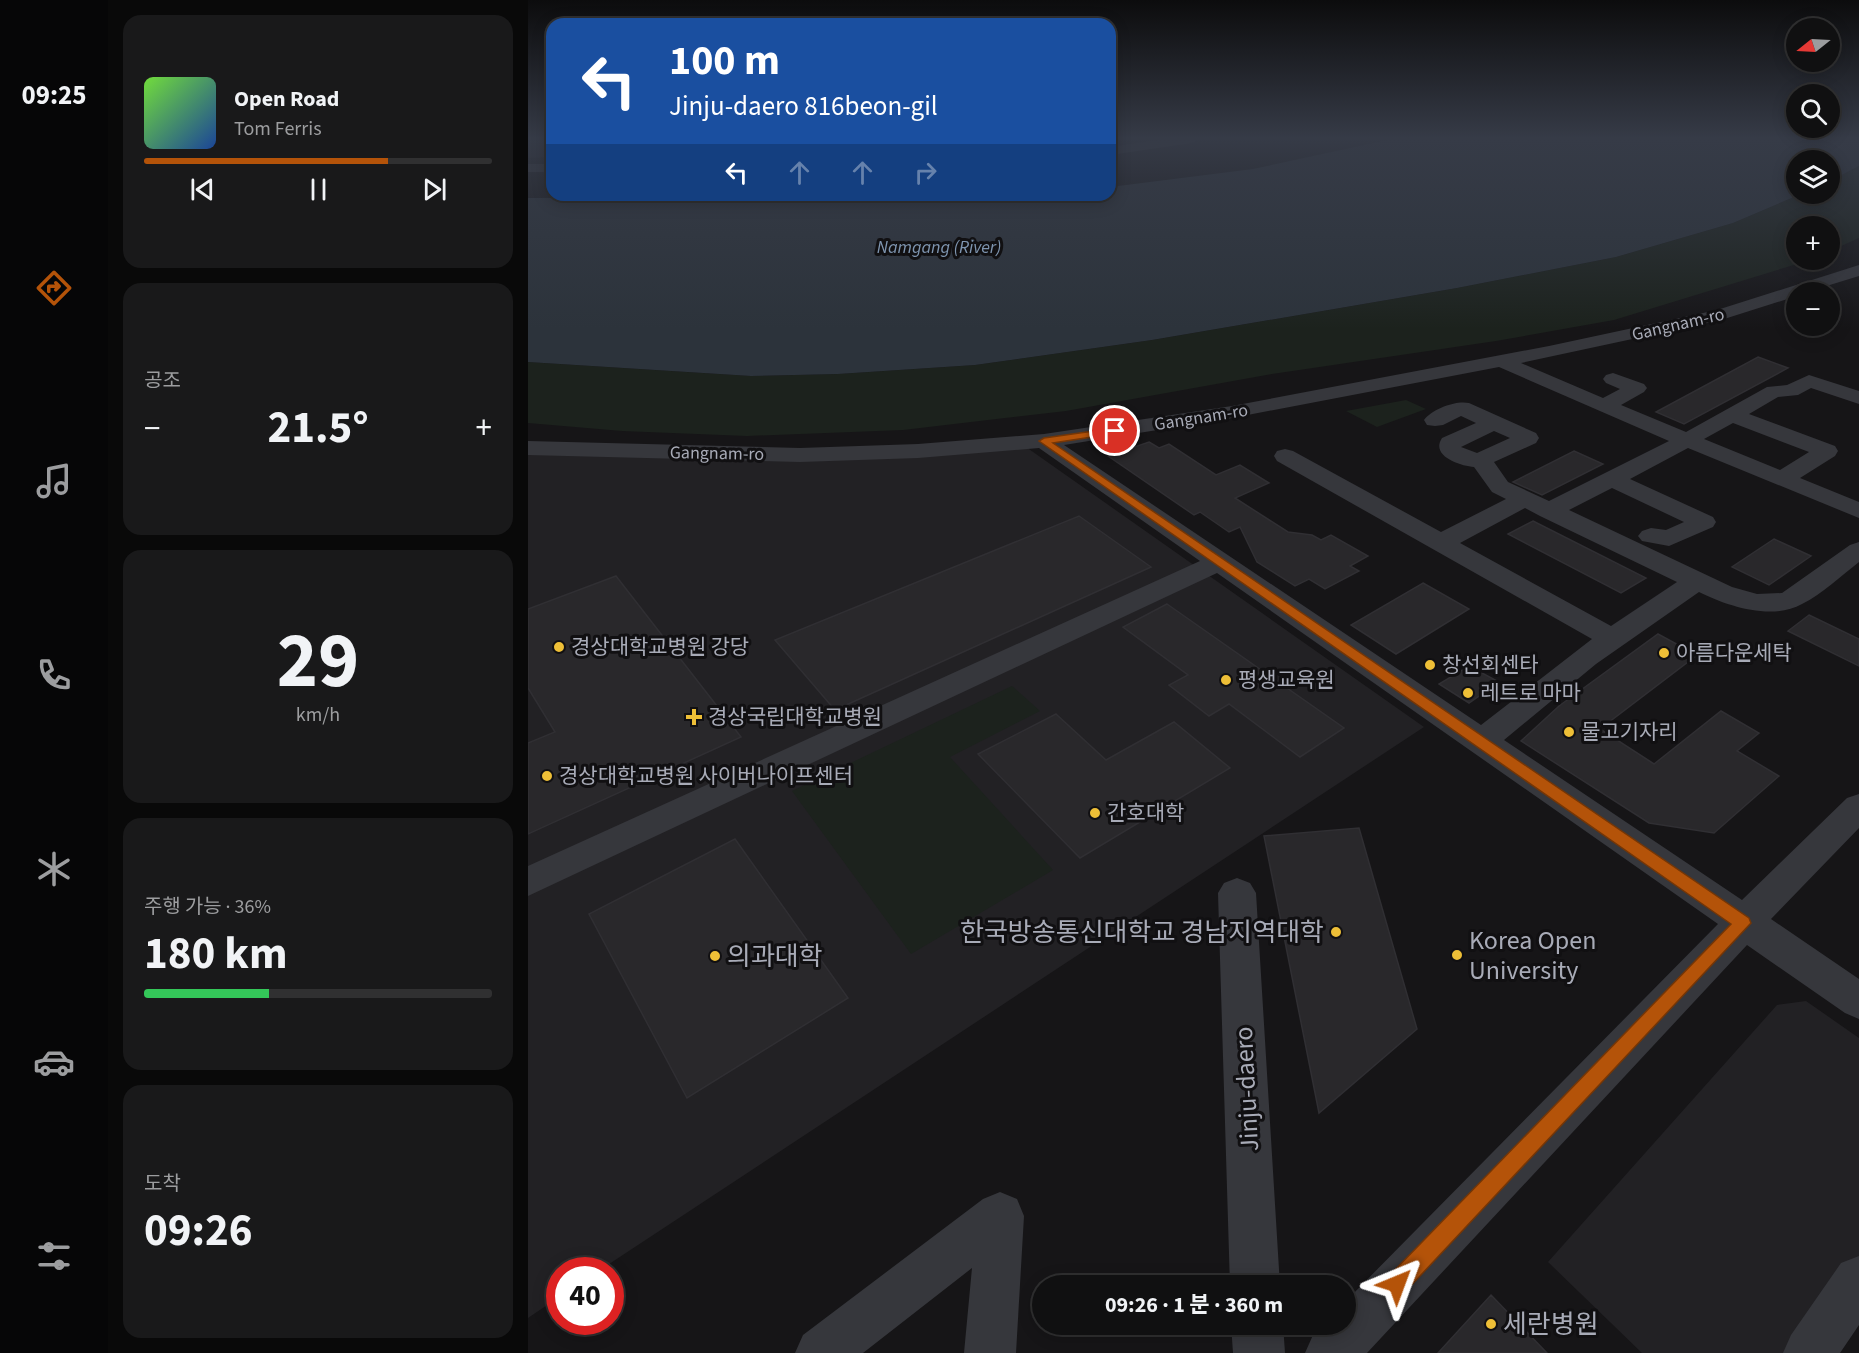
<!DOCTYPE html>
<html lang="ko">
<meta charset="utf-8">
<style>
:root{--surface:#101011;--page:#19191a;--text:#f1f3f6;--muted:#9c9d9f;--line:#303031;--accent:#b45309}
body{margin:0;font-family:"Source Sans 3","Noto Sans KR",sans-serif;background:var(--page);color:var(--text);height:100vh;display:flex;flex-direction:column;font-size:22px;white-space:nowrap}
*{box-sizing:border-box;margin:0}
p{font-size:20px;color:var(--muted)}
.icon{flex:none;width:33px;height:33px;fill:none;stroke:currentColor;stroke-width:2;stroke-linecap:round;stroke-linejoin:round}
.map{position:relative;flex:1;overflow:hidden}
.details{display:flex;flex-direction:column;gap:15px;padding:15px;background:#090909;width:420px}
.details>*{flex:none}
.guide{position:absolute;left:18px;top:18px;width:570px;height:183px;border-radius:18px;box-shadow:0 3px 15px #0003,0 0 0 2px var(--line);background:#1a4fa0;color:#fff;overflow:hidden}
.needle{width:39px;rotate:252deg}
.tools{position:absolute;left:1258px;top:18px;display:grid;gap:12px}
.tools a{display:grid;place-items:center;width:54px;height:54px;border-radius:50%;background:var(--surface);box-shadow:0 3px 15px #0003,0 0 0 2px var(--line);font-size:30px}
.speed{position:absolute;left:18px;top:1257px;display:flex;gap:12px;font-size:30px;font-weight:700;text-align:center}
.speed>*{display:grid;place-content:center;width:78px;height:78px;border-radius:50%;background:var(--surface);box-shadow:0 3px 15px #0003,0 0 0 2px var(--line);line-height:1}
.speed .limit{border:9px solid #d22;background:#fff;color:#111}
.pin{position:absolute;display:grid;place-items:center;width:51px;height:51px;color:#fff;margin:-26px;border:3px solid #fff;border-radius:50%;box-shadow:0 2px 6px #0007}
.me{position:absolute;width:66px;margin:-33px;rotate:44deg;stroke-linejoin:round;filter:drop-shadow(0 0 4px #0008)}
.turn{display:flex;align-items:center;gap:21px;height:126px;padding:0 24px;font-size:27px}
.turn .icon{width:78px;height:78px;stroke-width:2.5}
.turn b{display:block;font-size:42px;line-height:51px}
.lanes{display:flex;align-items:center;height:57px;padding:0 24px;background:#0003;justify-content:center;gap:30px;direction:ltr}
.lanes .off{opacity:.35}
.big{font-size:45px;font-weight:700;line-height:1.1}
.details .widget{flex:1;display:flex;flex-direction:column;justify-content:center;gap:9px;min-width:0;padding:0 21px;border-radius:18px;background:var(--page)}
.details .dial{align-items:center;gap:0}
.dial b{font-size:78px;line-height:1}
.song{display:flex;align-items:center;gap:18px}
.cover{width:72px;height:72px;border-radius:9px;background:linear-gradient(135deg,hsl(100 70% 55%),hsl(220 70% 35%))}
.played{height:6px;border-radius:3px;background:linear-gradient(90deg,var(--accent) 70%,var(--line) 70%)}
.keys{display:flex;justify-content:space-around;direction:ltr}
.heat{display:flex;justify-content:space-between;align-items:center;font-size:33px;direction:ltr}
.charge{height:9px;border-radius:4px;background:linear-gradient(90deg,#34c759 36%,var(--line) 0)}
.trip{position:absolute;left:504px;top:1275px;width:324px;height:60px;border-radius:30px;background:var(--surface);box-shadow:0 3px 15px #0003,0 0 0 2px var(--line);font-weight:700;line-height:60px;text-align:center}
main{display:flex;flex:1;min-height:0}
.tab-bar{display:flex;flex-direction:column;width:108px;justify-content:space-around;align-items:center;background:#060607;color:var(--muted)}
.tab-bar .icon{width:42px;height:42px}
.tab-bar .current{color:var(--accent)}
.tab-bar b{font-size:27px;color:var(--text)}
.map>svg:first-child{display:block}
</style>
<main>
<nav class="tab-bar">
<b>09:25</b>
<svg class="icon current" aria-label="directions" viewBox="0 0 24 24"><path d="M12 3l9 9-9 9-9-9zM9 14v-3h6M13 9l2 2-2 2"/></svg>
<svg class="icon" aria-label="music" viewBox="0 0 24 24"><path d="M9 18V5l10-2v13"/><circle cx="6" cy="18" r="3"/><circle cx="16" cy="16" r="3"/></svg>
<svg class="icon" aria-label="phone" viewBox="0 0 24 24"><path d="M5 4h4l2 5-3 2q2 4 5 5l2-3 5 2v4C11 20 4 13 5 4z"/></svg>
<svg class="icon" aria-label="climate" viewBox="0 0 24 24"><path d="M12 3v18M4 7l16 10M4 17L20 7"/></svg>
<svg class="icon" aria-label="car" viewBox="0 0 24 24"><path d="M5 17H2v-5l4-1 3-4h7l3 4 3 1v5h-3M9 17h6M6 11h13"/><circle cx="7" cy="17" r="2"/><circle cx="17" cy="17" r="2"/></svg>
<svg class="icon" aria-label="filters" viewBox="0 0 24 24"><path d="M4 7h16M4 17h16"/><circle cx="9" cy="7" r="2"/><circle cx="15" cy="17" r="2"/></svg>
</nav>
<section class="details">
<div class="widget">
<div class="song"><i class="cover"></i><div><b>Open Road</b><p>Tom Ferris</p></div></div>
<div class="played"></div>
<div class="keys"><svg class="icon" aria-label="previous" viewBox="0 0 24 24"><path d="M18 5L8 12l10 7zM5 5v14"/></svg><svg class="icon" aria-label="pause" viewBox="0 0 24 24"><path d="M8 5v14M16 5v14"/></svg><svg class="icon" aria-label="next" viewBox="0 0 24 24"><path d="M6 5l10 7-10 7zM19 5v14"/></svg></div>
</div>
<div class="widget"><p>공조</p>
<div class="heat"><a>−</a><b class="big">21.5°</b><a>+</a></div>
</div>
<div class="widget dial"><b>29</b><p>km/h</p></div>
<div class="widget"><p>주행 가능 · 36%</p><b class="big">180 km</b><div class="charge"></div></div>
<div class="widget"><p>도착</p><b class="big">09:26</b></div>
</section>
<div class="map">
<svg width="1331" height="1353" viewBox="0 0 1331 1353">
<rect width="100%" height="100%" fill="#161517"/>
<!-- built -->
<path fill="#222124" d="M0 139H24V157L0 158Z
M498 447 896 727 72 1270H32L31 1297 0 1318V455Z
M1278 1001 1331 1038V1259L1267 1353H1114L1020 1262 1249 1005Z"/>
<!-- green -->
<path fill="#1c221d" d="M1331 166V238L1302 251V226H1269V260H1282L1086 320 968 341 744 374 538 411 375 430 219 436 94 431 0 423V362L223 376 310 374 447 365 624 340 929 288 1088 257 1205 223 1273 194H1302V181Z
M878 400 898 409 849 427 818 411Z
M484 686 512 711 422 757 525 870 383 954 264 791Z"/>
<!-- water -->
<path fill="#2c333b" d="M864 139H1331V166L1302 181V160H1269V194H1273L1205 223 1088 257 929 288 624 340 447 365 310 374 223 376 0 362V198L582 195V187L725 169Z"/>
<!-- building -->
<path fill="#29282b" stroke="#302f33" stroke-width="1.5" d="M1230 357 1260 368 1156 424 1128 412Z
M621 442 631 448 641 444 688 475 712 465 741 483 707 498 760 532 784 535 793 540 803 535 840 556 822 566 831 571 797 589 781 579 767 586 729 562 712 527 701 532 672 512 666 515 580 456Z
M1046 451 1075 464 1014 495 985 482Z
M551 516 623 567 307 710 247 640Z
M1005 521 1118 578 1093 593 980 534Z
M1246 539 1283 556 1241 585 1204 567Z
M88 576 213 737 0 834V743L27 732 0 688V609Z
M895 583 941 609 868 654 823 625Z
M639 604 816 728 772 757 701 704 681 716 641 685 660 675 595 627Z
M1281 615 1331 639V666L1260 631Z
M1130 634 1169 655 1072 729 1126 764 1193 711 1231 733 1209 751 1251 776 1186 833 1121 823 993 741 1031 706Z
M941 666 971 682 941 703 911 684Z
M528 714 578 760 646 722 702 768 552 858 450 754Z
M831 828 889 1029 791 1113 736 836Z
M207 839 320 998 159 1098 61 914Z
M963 1295 1019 1353H910Z"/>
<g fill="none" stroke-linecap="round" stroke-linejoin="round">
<!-- minor -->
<path fill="#36373c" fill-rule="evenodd" d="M636 139H670L664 143 582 155V147Z
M0 164H24V172H0Z
M1331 265V276L1279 292H1269V296L1193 320 993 363 1075 398 1092 389 1078 383 1075 379 1078 375 1085 373 1116 384 1119 388 1116 392 1093 405 1158 432 1239 387 1259 385 1281 375 1331 391V404L1283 388 1270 395 1250 397 1221 414 1307 446 1310 451 1307 456 1272 478 1331 502V518L1160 448 1102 479 1185 517 1188 522 1185 527 1141 546 1114 541 1110 536 1114 531 1123 528 1138 530 1156 522 1084 488 1041 510 1204 587 1229 594 1254 593 1322 545 1331 542V562C1313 576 1294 594 1274 604 1244 621 1199 606 1171 592L1068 664 976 740 1214 900 1319 798 1331 794V828L1243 919 1331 979V1019L1317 1013 1219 945 839 1353H777L785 1335 795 1324H818V1301L1190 924 689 573 0 896V866L672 561 511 448 390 458 272 462 0 455V441L272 448 390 444 516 434 704 406 1021 346 1189 310ZM971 367 1141 441 1021 501 980 482 966 462 1008 443 1011 438 1008 433 941 403C928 400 904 409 896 420L899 425 907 426 915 425 933 416 948 423 914 438C902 456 932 466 946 467L964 492 978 499 913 532 765 451 757 449 749 451 746 456 749 461 1064 639 953 725 536 445 704 418ZM1205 423 1281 452 1252 470 1176 439ZM966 431 982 438 949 453 933 447ZM997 508 1012 516 1149 582 1083 626 932 543Z
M709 878 722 883 728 893 752 1286H702L690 893 696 883Z
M472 1192 489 1199 496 1216 488 1353H436L444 1268 335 1353H267L275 1335 455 1199Z
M1331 1256V1325L1312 1353H1255L1263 1335 1313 1263Z
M703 1324H755L757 1353H705Z"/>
</g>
<!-- sky -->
<linearGradient id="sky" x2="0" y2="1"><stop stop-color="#0c0c0d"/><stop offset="0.42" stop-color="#363b47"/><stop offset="1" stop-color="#363b47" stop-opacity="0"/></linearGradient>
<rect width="1331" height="329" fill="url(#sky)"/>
<!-- route -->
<path fill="#b45309" stroke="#753606" stroke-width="1.5" d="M587 428 590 429V433L525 443 1221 918 1223 923 877 1292 869 1296 861 1292 858 1284 861 1276 1203 924 511 441 516 438Z"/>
<!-- markers -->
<g fill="#eebf37" stroke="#111012" stroke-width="2">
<circle cx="31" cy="647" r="6"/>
<circle cx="1136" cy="653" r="6"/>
<circle cx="902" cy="665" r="6"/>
<circle cx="698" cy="680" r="6"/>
<circle cx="940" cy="693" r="6"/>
<path d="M163 708h6v6h6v6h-6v6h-6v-6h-6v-6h6z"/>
<circle cx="1041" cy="732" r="6"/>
<circle cx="19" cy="776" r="6"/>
<circle cx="567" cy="813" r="6"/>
<circle cx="808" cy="932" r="6"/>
<circle cx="929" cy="955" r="6"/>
<circle cx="187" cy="956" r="6"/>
<circle cx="963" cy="1324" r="6"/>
</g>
<g text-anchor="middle" stroke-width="6" stroke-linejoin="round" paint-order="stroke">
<!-- far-water labels -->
<g font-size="18" font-style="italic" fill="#7f96b1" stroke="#111012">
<text x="411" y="253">Namgang (River)</text>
</g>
<!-- far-street labels -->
<g font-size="18" fill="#a8abb7" stroke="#111012">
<text transform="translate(1150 324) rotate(-13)" y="6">Gangnam-ro</text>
<text transform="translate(673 417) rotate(-9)" y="6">Gangnam-ro</text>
<text transform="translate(189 453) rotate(1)" y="6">Gangnam-ro</text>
</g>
<!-- poi labels -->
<g font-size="21" fill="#a8abb7" stroke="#111012" text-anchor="start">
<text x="43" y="654">경상대학교병원 강당</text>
<text x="1148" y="660">아름다운세탁</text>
<text x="914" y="672">창선회센타</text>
<text x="710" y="687">평생교육원</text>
<text x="952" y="700">레트로 마마</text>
<text x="180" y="724">경상국립대학교병원</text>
<text x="1053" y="739">물고기자리</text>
<text x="31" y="783">경상대학교병원 사이버나이프센터</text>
<text x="579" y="820">간호대학</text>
</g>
<!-- near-poi labels -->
<g font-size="26" fill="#a8abb7" stroke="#111012" text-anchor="start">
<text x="796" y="941" text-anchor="end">한국방송통신대학교 경남지역대학</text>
<text x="941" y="949">Korea Open<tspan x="941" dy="30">University</tspan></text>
<text x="199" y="965">의과대학</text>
<text x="975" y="1333">세란병원</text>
</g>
<!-- near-street labels -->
<g font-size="26" fill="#a8abb7" stroke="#111012">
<text transform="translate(718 1089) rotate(-93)" y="9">Jinju-daero</text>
</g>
</g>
</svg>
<div class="tools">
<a><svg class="needle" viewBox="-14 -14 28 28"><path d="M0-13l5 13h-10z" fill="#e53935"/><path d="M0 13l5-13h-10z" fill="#9c9d9f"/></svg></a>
<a><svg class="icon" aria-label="search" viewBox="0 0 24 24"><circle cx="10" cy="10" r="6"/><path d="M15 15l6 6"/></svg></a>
<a><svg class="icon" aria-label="layers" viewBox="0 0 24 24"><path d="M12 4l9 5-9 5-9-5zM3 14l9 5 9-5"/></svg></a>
<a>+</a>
<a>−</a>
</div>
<div class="speed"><div class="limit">40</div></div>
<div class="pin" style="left:587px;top:431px;background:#d93025"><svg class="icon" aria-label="arrive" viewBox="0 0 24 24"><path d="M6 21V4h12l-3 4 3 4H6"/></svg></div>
<svg class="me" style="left:869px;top:1284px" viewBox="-20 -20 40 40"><path d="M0-17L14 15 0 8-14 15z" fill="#b45309" stroke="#fff" stroke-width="4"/></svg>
<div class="trip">09:26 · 1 분 · 360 m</div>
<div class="guide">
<div class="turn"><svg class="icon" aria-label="left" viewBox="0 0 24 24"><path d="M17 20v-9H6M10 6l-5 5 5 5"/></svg><div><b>100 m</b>Jinju-daero 816beon-gil</div></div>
<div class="lanes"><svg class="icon" aria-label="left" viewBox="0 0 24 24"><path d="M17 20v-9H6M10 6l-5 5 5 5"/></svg><svg class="icon off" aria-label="ahead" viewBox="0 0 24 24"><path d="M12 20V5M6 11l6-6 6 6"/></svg><svg class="icon off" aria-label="ahead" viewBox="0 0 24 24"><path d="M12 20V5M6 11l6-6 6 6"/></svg><svg class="icon off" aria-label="right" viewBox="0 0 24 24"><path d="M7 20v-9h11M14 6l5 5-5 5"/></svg></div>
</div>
</div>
</main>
